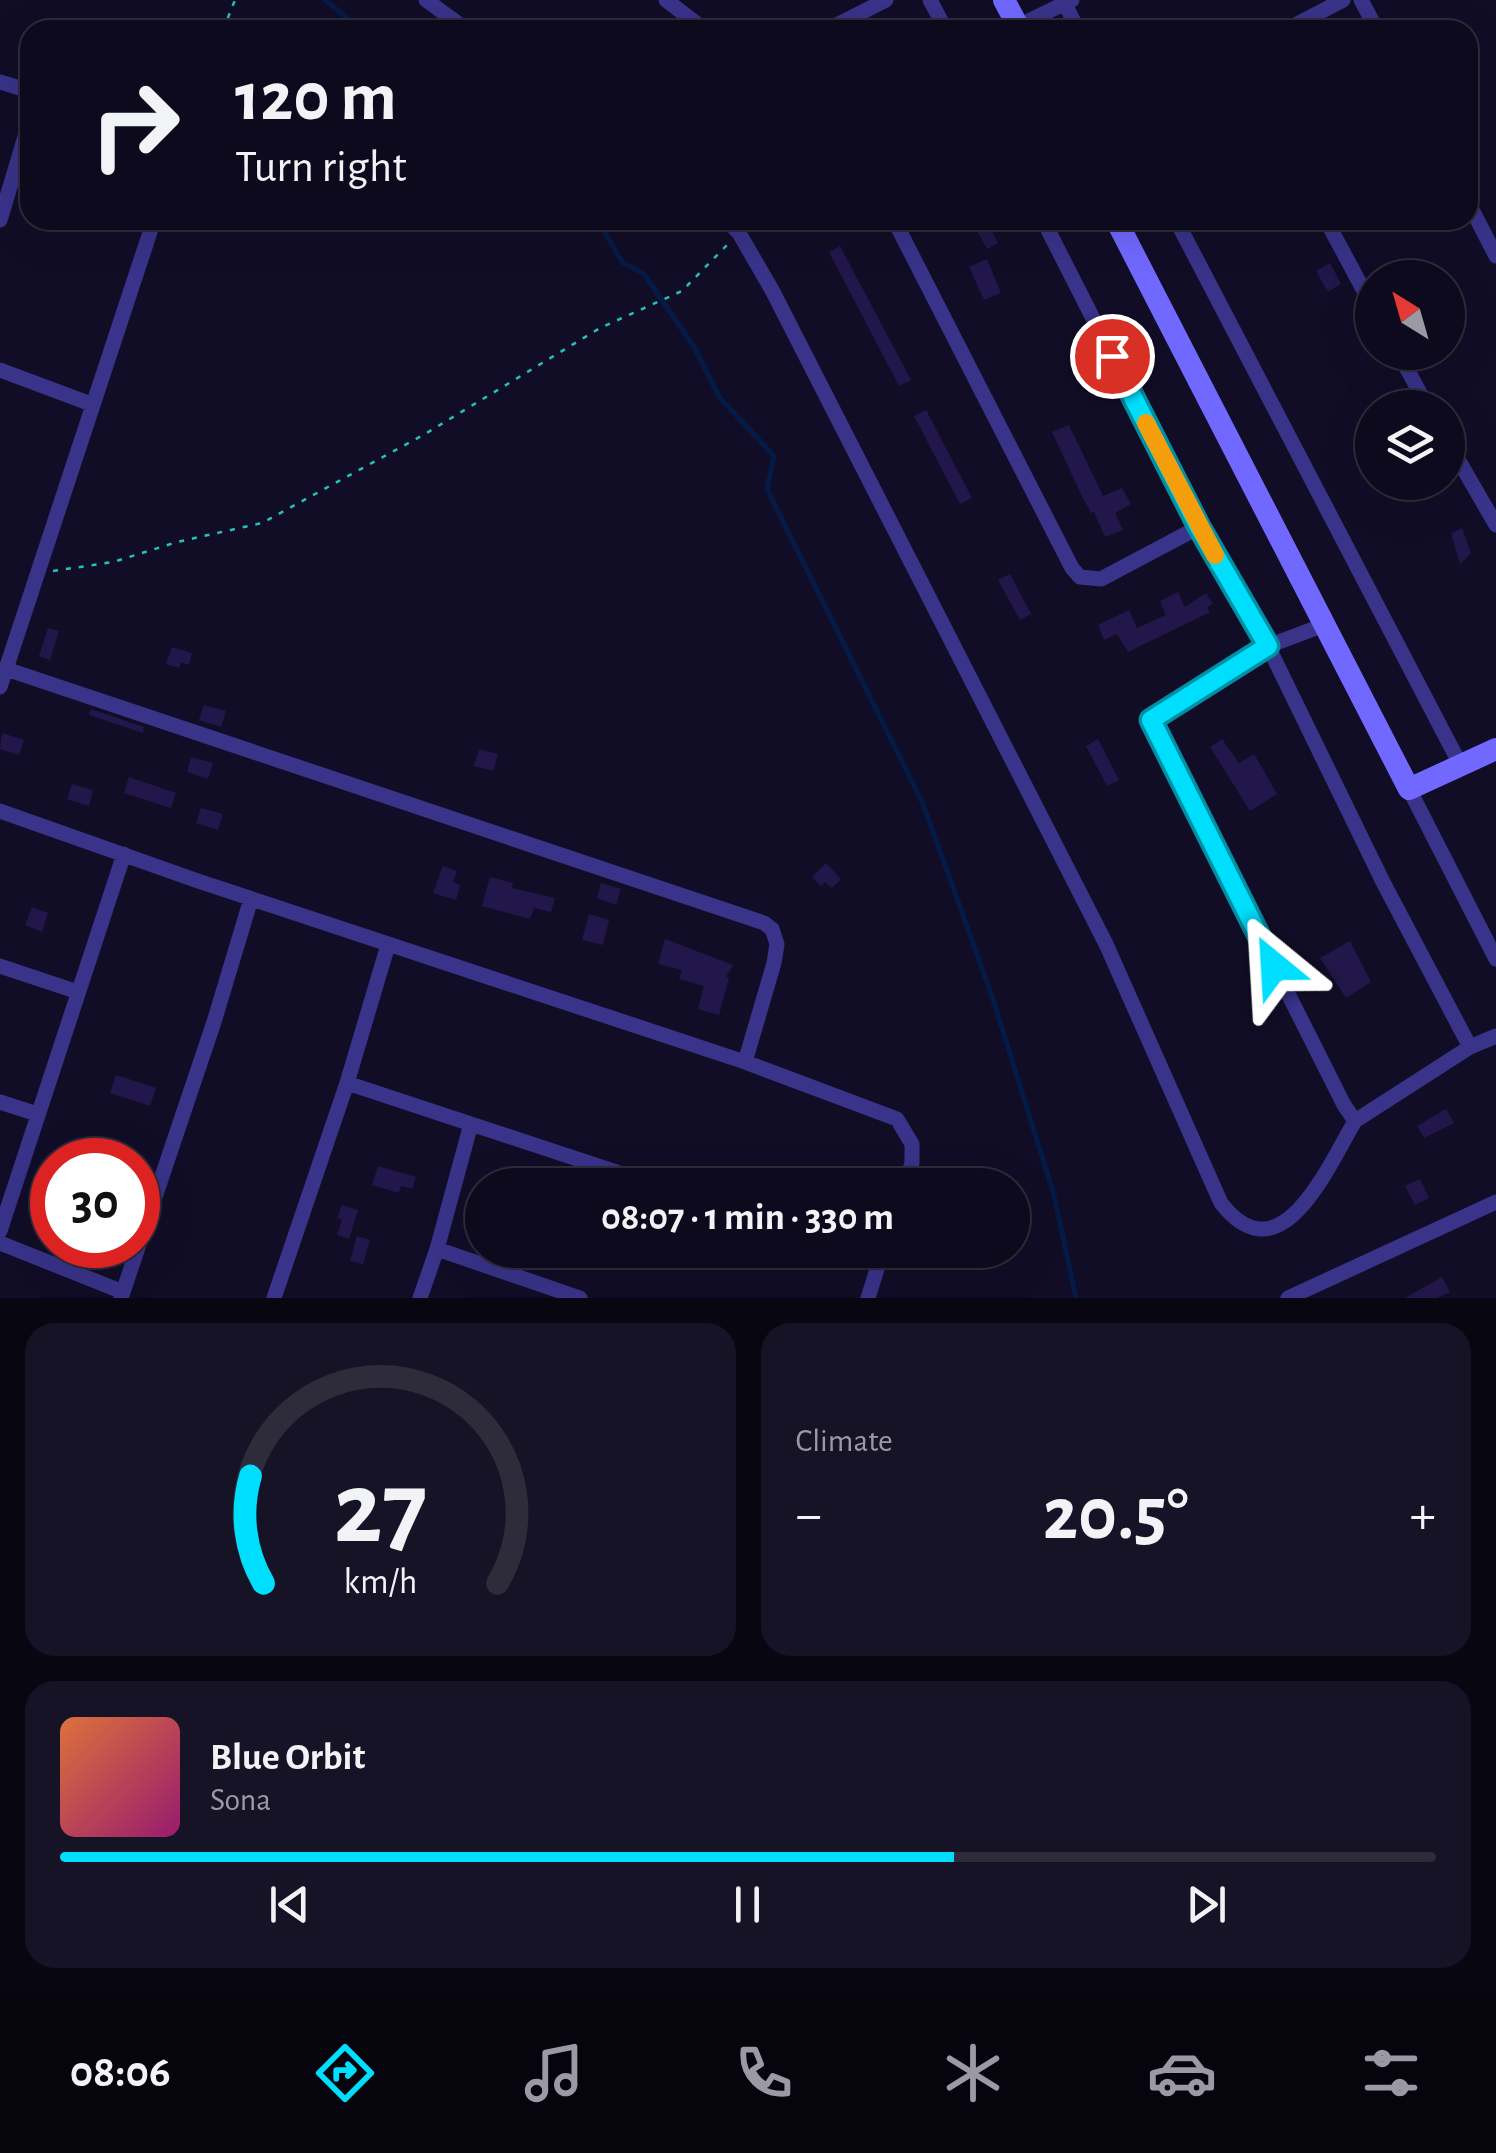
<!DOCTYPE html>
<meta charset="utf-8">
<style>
:root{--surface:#0e0a1d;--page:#171326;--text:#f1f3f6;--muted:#9b9aa4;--line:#2e2b3b;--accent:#00defd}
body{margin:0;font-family:"Alegreya Sans",sans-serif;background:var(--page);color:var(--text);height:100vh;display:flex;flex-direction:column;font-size:38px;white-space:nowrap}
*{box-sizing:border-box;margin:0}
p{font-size:32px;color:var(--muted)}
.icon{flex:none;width:55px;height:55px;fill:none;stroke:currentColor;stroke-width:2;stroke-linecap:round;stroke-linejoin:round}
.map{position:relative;height:1298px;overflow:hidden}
.side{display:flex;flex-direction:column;gap:25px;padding:25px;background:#080610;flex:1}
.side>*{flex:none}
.guide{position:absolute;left:20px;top:20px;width:1458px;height:210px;border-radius:30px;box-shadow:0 10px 40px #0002,0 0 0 2px var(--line);background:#0e0a1d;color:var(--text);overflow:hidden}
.needle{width:65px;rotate:323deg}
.controls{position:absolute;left:1355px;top:260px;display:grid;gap:20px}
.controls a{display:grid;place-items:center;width:110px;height:110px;border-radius:50%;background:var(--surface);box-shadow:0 10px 40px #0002,0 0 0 2px var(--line);font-size:50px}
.speed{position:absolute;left:30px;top:1138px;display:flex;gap:20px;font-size:50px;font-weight:700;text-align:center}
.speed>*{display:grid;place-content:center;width:130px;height:130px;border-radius:50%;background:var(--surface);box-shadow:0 10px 40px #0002,0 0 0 2px var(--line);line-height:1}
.speed .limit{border:15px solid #d22;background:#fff;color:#111}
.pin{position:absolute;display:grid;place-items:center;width:85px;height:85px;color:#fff;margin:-42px;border:5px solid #fff;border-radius:50%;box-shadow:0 2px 10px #0007}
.me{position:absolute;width:110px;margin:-55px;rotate:333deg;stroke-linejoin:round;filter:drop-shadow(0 0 8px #0008)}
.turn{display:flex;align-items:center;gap:35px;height:210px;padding:0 50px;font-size:45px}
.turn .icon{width:130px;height:130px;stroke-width:2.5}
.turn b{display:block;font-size:70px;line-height:85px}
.big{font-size:75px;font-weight:600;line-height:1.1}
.side .tile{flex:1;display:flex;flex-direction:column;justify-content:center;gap:15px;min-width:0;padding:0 35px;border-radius:30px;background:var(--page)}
.side .dial{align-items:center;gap:0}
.dial svg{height:260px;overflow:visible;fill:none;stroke:var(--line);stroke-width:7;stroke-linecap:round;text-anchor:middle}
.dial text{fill:var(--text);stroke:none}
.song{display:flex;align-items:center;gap:30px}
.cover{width:120px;height:120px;border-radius:15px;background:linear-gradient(135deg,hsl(20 70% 55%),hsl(320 70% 35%))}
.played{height:10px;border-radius:5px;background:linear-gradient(90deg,var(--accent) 65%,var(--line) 65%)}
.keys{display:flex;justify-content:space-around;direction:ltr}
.heat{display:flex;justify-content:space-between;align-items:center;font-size:55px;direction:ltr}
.side .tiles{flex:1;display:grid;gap:25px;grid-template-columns:1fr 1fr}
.tile:last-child{grid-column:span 2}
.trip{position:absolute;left:465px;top:1168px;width:565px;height:100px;border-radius:50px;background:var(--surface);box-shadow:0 10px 40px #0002,0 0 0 2px var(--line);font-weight:600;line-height:100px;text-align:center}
.tab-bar{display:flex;height:160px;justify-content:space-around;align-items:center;background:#06040c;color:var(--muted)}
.tab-bar .icon{width:70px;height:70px}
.tab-bar .selected{color:var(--accent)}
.tab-bar b{font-size:45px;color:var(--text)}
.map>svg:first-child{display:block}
</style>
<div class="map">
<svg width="1496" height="1298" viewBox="0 0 1496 1298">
<rect width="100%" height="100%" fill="#120d27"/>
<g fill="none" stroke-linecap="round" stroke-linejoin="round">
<!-- stream -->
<path stroke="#051b47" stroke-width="5" d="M325 0 362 30
M597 220 623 263 644 274 694 347 720 398 774 456 767 489 923 804 992 996 1054 1195 1076 1298"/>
</g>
<!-- building -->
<path fill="#22174a" d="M971 220H986L998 243 987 249Z
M840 246 911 380 899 386 829 252Z
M987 259 1001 293 984 300 969 267Z
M1330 263 1341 284 1328 292 1316 271Z
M926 410 972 498 960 504 914 416Z
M1069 425 1103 496 1122 488 1131 504 1115 513 1123 530 1105 537 1094 512 1091 513 1079 490 1052 432Z
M1462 528 1471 553 1460 564 1451 533Z
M1010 574 1031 614 1020 620 998 580Z
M1178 592 1185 607 1206 593 1213 604 1207 607 1210 612 1128 652 1117 634 1104 640 1098 625 1129 610 1137 628 1166 615 1160 601Z
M48 628 59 631 50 660 39 656Z
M172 647 192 653 189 665 181 662 179 668 166 664Z
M204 705 226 711 221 727 199 720Z
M91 709 144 727 143 733 89 715Z
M2 733 24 740 19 755 0 749Z
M1098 739 1119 780 1107 786 1086 746Z
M1222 739 1239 763 1254 754 1277 794 1250 811 1210 747Z
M479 749 498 754 493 771 474 766Z
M191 757 213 763 208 779 187 772Z
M129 777 176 793 171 808 124 793Z
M72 784 93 790 89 806 67 799Z
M201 808 223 814 218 830 196 823Z
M826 863 841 879 832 888 825 882 821 886 812 877Z
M443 866 457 871 453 882 460 885 456 900 433 893Z
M490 877 513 883 512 888 555 898 551 912 534 908 530 919 482 906Z
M601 883 621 889 616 905 597 898Z
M32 907 48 913 42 932 25 925Z
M589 914 609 920 603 945 582 940Z
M665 939 733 965 726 977 729 978 719 1015 698 1009 704 986 679 979 682 970 658 964Z
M1350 941 1371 982 1346 998 1320 958Z
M116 1075 156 1088 150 1106 110 1093Z
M1446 1109 1454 1123 1424 1138 1417 1126Z
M378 1166 416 1177 412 1189 401 1186 399 1193 372 1185Z
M1420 1179 1429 1198 1415 1205 1405 1186Z
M342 1205 358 1210 349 1239 337 1235 342 1220 337 1218Z
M357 1236 370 1240 363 1264 350 1261Z
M651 1250 677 1253 671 1268 648 1260Z
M1442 1277 1450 1292 1437 1298H1405Z"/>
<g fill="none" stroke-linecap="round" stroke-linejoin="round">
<!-- path -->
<path stroke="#23c2bd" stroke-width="2.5" stroke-dasharray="5 8" stroke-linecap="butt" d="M223 30 235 0
M53 571 113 562 177 542 262 523 425 434 600 328 682 291 729 243"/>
<!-- street -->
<path stroke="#39338a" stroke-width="15" d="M426 0 467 30
M666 0 705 30
M930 0 946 30
M1361 0 1377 30
M1065 4 1078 30
M1018 26 1072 0
M827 30 886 0
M1286 30 1343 0
M0 82 23 89 30 96
M1468 202 1496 256
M0 220 30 120
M726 220 739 233 772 290 1106 944 1221 1203C1281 1280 1328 1166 1355 1121
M894 220 1072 568 1080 577 1101 579 1199 527
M1043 220 1199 527 1268 646 1383 882 1470 1047
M1176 220 1461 766
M1326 220 1372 306
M1398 352 1428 408
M0 370 91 404
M1448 442 1496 525
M1324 625 1268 646 1151 721 1344 1105 1355 1121 1470 1047 1496 1036
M6 669 154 220
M0 687 6 669 764 923 772 929 777 944 774 963 745 1062
M1409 789 1496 959
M0 811 198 881 745 1062 897 1119 912 1144V1163L905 1185
M0 966 78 992
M347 1083 656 1185
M0 1102 37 1114
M0 1231 124 854
M0 1243 123 1292 121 1298
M437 1249 580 1298
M840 1250 879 1263
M123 1292 214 1022 251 899
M274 1298 347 1083 388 945
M420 1298 437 1249 471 1124
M868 1298 883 1250
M1288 1298 1496 1202"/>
<!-- secondary -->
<path stroke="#7169ff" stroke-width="22" d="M1004 0 1020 30
M1116 220 1409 789 1496 749"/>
</g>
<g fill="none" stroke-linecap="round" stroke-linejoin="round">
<!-- route casing -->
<g stroke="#0090a4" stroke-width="25">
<path id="route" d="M1112 356 1199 527 1268 646 1151 720 1274 966"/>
</g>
<!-- route -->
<use href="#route" stroke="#00defd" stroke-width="18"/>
<!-- slow -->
<path stroke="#f59e0b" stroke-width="18" d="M1146 423 1215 555"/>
</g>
</svg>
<div class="controls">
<a><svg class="needle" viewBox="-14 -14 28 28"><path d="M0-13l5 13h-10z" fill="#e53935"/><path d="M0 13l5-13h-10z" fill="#9b9aa4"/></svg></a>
<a><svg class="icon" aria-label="layers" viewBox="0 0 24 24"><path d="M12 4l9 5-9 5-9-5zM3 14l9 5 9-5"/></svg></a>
</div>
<div class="speed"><div class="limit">30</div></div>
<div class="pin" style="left:1112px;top:356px;background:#d93025"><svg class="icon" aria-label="arrive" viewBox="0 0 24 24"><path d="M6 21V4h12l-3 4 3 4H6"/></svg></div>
<svg class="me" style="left:1274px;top:966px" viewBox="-20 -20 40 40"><path d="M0-17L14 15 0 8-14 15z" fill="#00defd" stroke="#fff" stroke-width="4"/></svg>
<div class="trip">08:07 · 1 min · 330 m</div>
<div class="guide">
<div class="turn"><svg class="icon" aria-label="right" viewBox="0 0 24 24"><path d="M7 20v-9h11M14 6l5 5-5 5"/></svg><div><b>120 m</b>Turn right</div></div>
</div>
</div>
<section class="side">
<div class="tiles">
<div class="tile dial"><svg viewBox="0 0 100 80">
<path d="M14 69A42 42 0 1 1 86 69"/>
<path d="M14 69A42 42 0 0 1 10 36" stroke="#00defd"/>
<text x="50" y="56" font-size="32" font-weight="700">27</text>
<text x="50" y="72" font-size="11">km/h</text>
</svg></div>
<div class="tile"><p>Climate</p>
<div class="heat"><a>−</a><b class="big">20.5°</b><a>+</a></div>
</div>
<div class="tile">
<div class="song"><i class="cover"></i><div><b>Blue Orbit</b><p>Sona</p></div></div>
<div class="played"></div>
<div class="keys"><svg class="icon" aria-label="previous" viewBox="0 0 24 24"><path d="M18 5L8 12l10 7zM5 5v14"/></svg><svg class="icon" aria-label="pause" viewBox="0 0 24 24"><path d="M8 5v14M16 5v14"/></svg><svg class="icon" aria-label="next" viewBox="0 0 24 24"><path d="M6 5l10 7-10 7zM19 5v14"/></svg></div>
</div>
</div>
</section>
<nav class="tab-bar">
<b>08:06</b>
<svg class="icon selected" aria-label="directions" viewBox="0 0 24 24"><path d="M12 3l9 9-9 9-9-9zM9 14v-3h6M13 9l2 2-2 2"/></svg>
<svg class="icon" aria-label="music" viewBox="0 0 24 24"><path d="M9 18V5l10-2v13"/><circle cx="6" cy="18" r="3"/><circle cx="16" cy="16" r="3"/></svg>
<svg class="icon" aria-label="phone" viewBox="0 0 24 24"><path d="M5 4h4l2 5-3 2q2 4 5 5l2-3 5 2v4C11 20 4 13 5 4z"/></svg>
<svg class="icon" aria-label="climate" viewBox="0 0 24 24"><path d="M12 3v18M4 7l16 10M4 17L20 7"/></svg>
<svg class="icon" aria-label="car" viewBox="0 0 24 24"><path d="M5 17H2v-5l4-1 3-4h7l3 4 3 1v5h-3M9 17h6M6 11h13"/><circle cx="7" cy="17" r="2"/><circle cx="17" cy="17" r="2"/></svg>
<svg class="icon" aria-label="filters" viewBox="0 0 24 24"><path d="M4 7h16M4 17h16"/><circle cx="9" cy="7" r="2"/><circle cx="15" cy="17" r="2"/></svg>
</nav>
